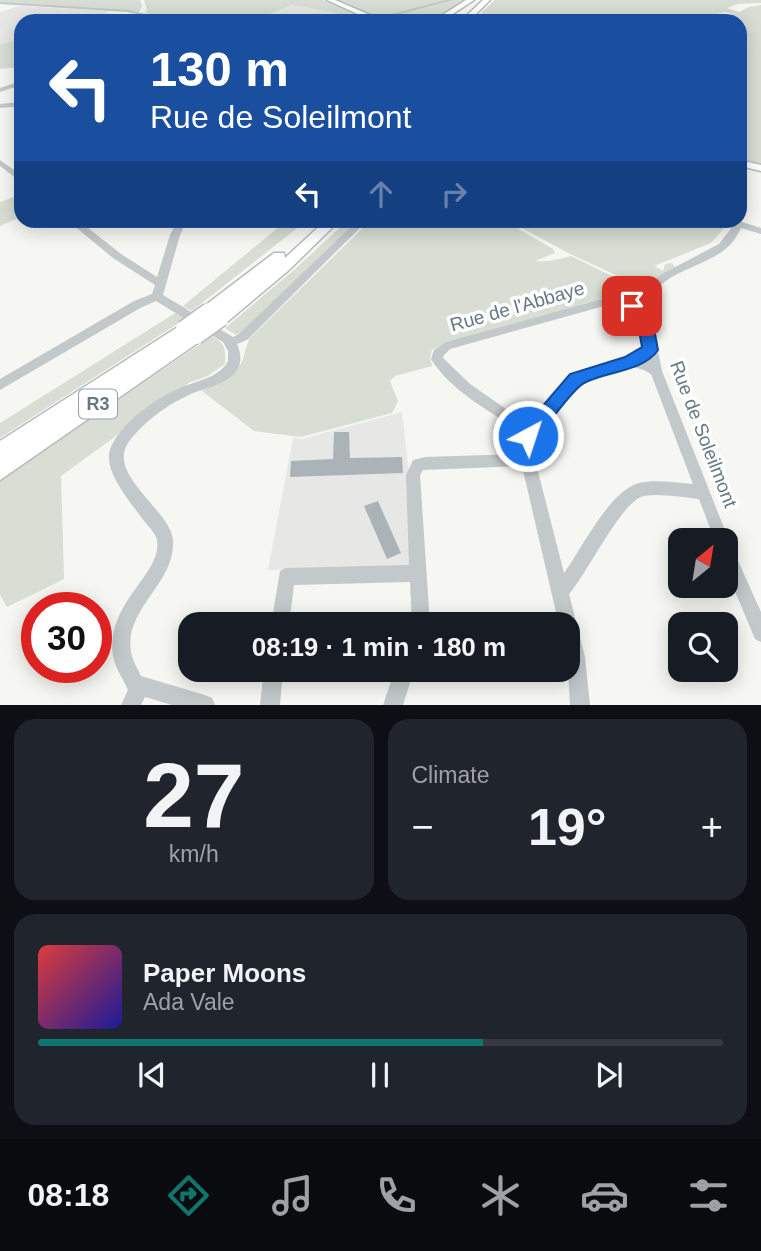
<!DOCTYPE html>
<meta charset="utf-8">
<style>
:root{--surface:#171b24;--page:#20242c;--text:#f1f3f6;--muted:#9ea1a6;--line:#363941;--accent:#0f766e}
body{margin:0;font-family:Arial,sans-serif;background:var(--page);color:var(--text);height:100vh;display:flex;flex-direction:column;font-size:26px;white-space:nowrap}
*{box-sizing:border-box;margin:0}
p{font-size:23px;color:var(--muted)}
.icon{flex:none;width:38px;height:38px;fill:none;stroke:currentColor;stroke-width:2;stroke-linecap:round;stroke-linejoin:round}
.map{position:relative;height:705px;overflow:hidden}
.sheet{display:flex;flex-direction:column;gap:14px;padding:14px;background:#0d0f14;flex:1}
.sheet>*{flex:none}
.hud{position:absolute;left:14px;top:14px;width:733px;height:214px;border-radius:21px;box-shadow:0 4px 18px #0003;background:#1a4fa0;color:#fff;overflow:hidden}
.needle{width:46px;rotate:30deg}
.controls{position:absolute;left:668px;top:528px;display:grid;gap:14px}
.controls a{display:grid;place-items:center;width:70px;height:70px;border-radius:14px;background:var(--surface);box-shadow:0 4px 18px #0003;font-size:35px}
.speed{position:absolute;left:21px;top:592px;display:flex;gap:14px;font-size:35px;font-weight:700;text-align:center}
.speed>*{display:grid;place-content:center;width:91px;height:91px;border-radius:50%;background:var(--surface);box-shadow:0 4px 18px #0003;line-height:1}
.speed .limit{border:10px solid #d22;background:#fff;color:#111}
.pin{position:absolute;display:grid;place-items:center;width:60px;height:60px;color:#fff;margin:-30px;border-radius:14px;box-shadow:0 4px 10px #0006}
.me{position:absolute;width:77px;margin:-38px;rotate:40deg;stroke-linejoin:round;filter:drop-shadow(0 0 5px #0008)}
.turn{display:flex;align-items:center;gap:24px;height:147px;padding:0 21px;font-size:32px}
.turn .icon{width:91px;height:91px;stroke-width:2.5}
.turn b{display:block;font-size:49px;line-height:60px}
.lanes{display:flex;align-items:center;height:66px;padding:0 21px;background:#0003;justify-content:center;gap:35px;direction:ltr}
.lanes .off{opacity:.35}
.big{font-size:52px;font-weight:600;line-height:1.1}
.sheet .tile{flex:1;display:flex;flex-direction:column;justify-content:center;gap:10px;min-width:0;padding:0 24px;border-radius:21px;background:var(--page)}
.sheet .dial{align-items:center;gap:0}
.dial b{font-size:91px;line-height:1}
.song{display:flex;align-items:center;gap:21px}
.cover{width:84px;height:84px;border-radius:10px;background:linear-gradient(135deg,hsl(0 70% 55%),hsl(240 70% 35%))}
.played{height:7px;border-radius:4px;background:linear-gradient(90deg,var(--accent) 65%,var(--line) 65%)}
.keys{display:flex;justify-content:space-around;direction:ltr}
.heat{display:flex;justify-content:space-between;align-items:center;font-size:38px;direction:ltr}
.sheet .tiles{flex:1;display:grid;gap:14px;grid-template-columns:1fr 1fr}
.tile:last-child{grid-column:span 2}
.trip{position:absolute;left:178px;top:612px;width:402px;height:70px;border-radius:21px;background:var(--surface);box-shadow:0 4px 18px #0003;font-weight:600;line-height:70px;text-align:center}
.tabs{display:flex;height:112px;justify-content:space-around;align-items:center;background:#090b0e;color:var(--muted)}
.tabs .icon{width:49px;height:49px}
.tabs .selected{color:var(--accent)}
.tabs b{font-size:32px;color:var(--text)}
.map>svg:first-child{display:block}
</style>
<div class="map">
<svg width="761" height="705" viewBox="0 0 761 705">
<rect width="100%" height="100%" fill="#f6f6f2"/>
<!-- built -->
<path fill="#e7e8e6" d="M292 5 332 12 336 15 325 18 336 21H241L255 15 265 16Z
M19 6 110 11 104 12 117 16 102 21H21V40L0 44V12Z
M402 412 409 473V566L268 570 293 438 302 439Z"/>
<!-- green -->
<path fill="#d8ded3" d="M0 0H140L142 6 139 12 0 2Z
M144 0H322L342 6 359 15 354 21 321 19 336 14 332 12 292 5 265 16 255 15 241 21H182L145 13 147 10Z
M335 0H449L398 15 455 0H467L432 21H389L392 15 370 14Z
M495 0H761V3L738 4 727 8 739 12 749 7 761 5V164L740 160V21H718L733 14 726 12 703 17 712 21 698 18 661 21H478L483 11Z
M21 40V69L19 67 0 69V44Z
M21 194V211L15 214 19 218 0 226V202Z
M425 220 505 221 553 249 555 253 535 261C544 263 564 258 571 256L618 279 620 277 568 253 509 221H730L711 243 654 266 663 271 665 264 672 263 675 267 649 286 449 342 432 350 430 358 432 366 395 376 390 381 398 401 392 413 301 437 254 431 202 391 236 370 242 362 249 339 370 221H406L412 224Z
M286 221H306L192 311 183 306Z
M347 221H360L243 332 236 335 225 328 294 270Z
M177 312 185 319 0 438V423Z
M212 336C225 344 226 348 225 364L206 377 190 382 61 476 64 579 7 607 0 595V480Z"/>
<!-- building -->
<path fill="#aab4b8" d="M334 432H349L350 458 402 457 403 473 290 477 291 461 333 459Z
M378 501 401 553 387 559 364 506Z"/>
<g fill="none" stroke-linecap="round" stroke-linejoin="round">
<!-- major casing -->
<g stroke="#b6bbbe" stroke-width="3">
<path id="major" d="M327 0H335L370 15 388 18 386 21 367 18 359 21 362 16Z
M740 160 761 165V171L740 166Z"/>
</g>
<!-- highway casing -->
<g stroke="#b8bbbe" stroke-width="3">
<path id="highway" d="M466 0H474L442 21H433Z
M483 0H490L469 21H461Z
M326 220H340L289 270 227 322H215V315H203L201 311 203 307 274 253H284L285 258Z
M184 323 190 325 191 331 202 332 204 336 202 340 0 480V441Z"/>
</g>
<!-- minor -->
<path fill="#c3c8ca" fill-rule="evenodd" d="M446 0H454L383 19 380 17Z
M0 2 128 10 177 21H167L128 12 0 4Z
M363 18 365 21H357Z
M21 81V85L0 92V88Z
M21 102V106L0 108V104Z
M0 160 21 175V182L0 166Z
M67 220H78L121 254 157 277 170 235 178 220H187L180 235 163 295 233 337 239 334 358 220H368L247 340 237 344C242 355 242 365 234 374 223 385 205 388 191 394 168 404 142 423 128 443 107 475 171 511 173 540 176 585 120 610 132 656 134 663 138 670 141 676L205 695 212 698 215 705H172L145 697 141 705H121L128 690C123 679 115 667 113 656 105 602 163 574 157 540 156 534 149 527 145 522 134 507 109 478 109 458 108 450 114 440 119 434 133 415 157 398 178 389 194 381 219 379 228 361V351L223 342 156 301 142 307 0 390V379L134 301 152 294 155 285 113 258Z
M739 221 761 228V234L741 228C738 234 734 241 729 246 704 269 664 269 648 302L662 371 730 543 761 612V642L755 639 726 570V541H715L699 499C681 497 661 493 644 496 622 500 587 574 569 594L585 657 590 705H570L568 670 569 625H559L522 466 423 470 420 475 430 625H412L410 582 294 585 289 625H271L280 571 286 568 409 565 406 475 413 460 425 457 521 454V437L517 430C487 409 451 391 431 359L434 350 446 342 646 287 662 274 719 244 736 222ZM640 296 636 302 648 361 629 356 571 376 529 425 470 384 443 358 444 355 450 349ZM629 366 644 370 651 374 693 484C676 483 656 479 639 483 609 491 582 549 564 573L535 460V438L581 382Z
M264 670H283L280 705H260Z
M395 670H414L403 705H383Z"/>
<!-- major -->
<use href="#major" fill="#fff" fill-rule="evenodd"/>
<!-- highway -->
<use href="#highway" fill="#fff" fill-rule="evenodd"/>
<!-- highway-bridge casing -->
<g stroke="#b8bbbe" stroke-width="19" stroke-linecap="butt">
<path id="highway-bridge" d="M184 329 209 311
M196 336 221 318"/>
</g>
<!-- highway-bridge -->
<use href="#highway-bridge" stroke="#fff" stroke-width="16"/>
</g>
<!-- route -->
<path fill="#1a73e8" stroke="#114b97" stroke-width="2" d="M632 301C654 308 654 331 658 350 643 372 606 371 584 383 572 389 545 429 534 441L528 443 522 441 519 436 522 430 570 374 625 357 642 347 637 319 625 306Z"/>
<g text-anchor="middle" stroke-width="7" stroke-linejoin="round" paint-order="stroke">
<!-- shield labels -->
<rect fill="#fff" stroke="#92a1aa" stroke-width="2" x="79" y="389.5" width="38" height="29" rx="5"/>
<g font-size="18" font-weight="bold" fill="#647985">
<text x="98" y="410">R3</text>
</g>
<!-- street labels -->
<g font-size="19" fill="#647985" stroke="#fff">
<text transform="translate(517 306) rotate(-16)" y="7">Rue de l'Abbaye</text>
<text transform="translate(704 434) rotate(69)" y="7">Rue de Soleilmont</text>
</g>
</g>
</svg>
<div class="controls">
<a><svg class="needle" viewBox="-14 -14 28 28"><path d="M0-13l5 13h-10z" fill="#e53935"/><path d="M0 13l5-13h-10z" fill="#9ea1a6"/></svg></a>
<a><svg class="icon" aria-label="search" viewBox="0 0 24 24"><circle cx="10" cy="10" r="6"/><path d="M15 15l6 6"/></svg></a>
</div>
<div class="speed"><div class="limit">30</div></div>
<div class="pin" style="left:632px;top:306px;background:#d93025"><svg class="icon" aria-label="arrive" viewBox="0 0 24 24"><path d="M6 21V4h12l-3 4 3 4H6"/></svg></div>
<svg class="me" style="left:528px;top:436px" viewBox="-20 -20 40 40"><circle r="17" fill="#1a73e8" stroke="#fff" stroke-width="3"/><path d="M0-11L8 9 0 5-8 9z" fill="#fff"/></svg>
<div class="trip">08:19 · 1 min · 180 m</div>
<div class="hud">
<div class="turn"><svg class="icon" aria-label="left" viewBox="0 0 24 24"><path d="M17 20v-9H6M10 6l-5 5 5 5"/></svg><div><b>130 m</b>Rue de Soleilmont</div></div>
<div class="lanes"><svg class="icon" aria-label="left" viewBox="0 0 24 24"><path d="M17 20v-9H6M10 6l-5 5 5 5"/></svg><svg class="icon off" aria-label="ahead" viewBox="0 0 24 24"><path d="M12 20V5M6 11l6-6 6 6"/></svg><svg class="icon off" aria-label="right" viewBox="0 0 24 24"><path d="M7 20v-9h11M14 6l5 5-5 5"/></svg></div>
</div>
</div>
<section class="sheet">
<div class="tiles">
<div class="tile dial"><b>27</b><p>km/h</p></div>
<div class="tile"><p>Climate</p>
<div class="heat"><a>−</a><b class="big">19°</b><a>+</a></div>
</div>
<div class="tile">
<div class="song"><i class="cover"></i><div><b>Paper Moons</b><p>Ada Vale</p></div></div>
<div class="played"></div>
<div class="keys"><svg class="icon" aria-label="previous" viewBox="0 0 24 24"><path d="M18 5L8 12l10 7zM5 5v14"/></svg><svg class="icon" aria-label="pause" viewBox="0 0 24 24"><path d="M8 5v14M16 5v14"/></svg><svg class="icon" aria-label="next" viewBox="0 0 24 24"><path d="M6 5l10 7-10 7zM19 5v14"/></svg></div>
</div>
</div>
</section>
<nav class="tabs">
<b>08:18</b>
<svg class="icon selected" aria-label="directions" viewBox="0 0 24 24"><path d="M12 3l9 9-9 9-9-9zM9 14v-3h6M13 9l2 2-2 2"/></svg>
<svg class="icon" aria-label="music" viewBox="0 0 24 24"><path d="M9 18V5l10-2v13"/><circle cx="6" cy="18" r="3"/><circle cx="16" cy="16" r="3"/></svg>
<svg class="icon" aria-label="phone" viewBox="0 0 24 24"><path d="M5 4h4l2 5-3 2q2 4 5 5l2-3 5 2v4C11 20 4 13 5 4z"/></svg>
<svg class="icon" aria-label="climate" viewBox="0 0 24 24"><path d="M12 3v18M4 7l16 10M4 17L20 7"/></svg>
<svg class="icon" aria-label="car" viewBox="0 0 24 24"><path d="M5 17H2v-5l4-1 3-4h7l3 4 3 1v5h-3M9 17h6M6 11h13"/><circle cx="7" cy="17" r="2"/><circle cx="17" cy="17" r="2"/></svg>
<svg class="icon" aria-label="filters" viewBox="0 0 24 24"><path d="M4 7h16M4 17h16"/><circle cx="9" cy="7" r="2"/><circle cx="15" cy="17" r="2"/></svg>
</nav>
